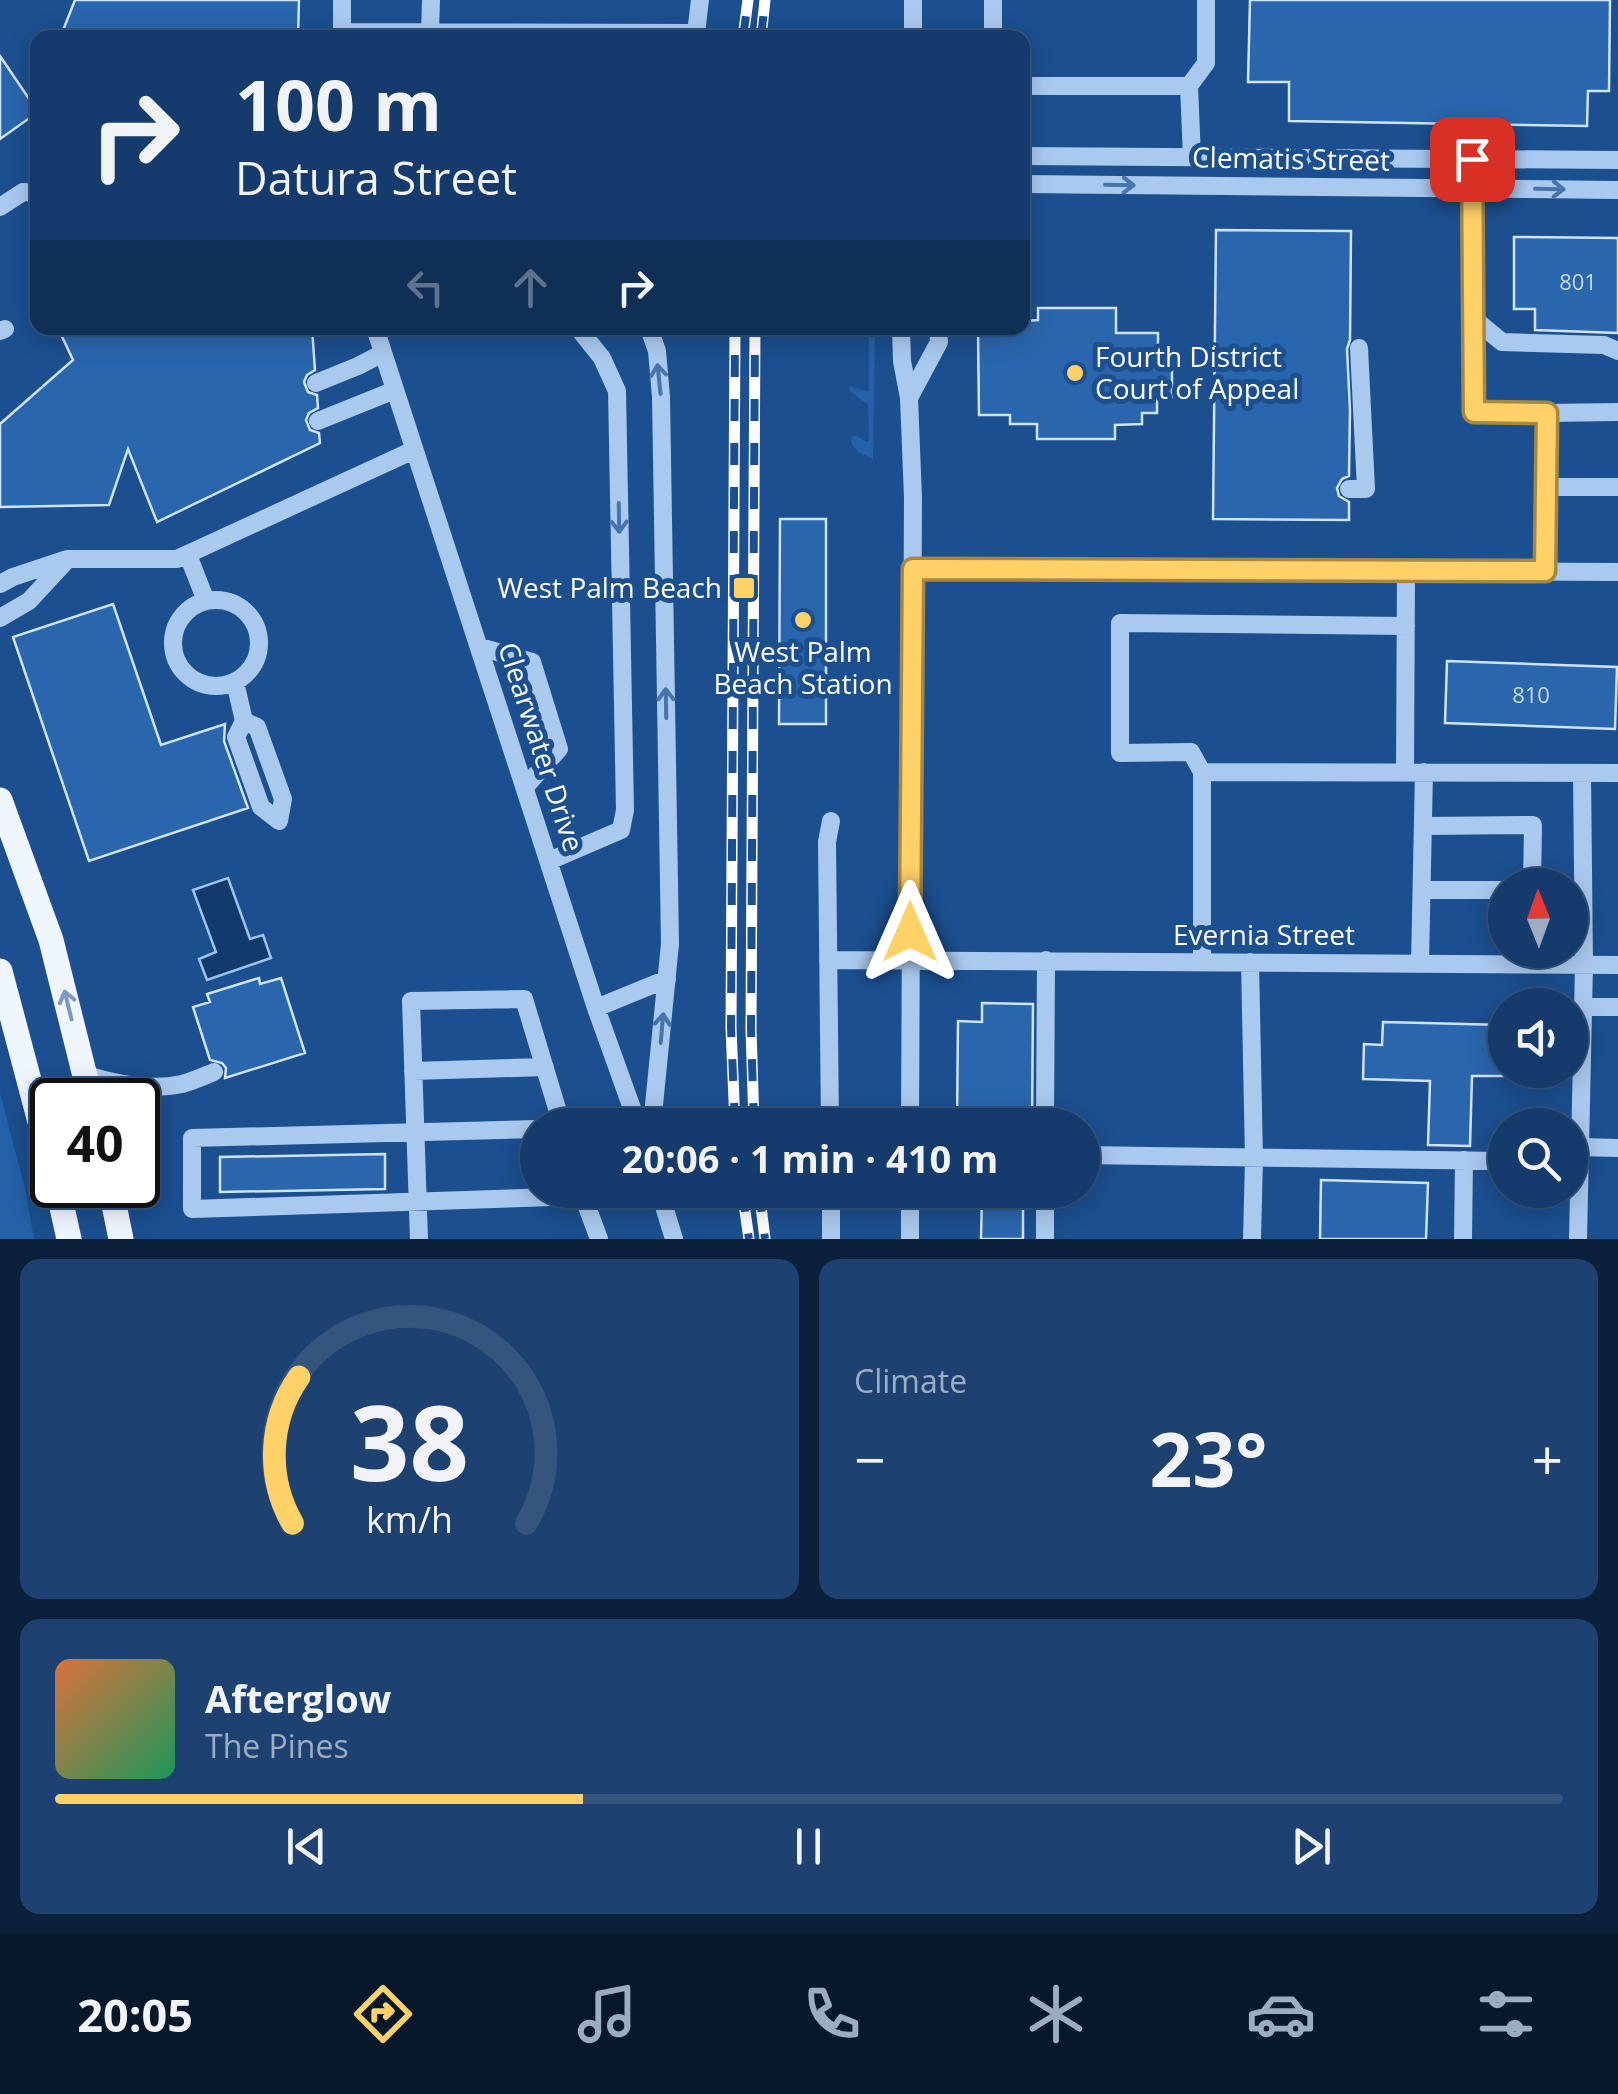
<!DOCTYPE html>
<meta charset="utf-8">
<style>
:root{--surface:#143b6b;--page:#1d4271;--text:#f1f3f6;--muted:#9dadc1;--line:#33557e;--accent:#ffd166}
body{margin:0;font-family:"Open Sans",sans-serif;background:var(--page);color:var(--text);height:100vh;display:flex;flex-direction:column;font-size:38px;white-space:nowrap}
*{box-sizing:border-box;margin:0}
p{font-size:32px;color:var(--muted)}
.icon{flex:none;width:55px;height:55px;fill:none;stroke:currentColor;stroke-width:2;stroke-linecap:round;stroke-linejoin:round}
.map{position:relative;height:1239px;overflow:hidden}
.sheet{display:flex;flex-direction:column;gap:20px;padding:20px;background:#0b203b;flex:1}
.sheet>*{flex:none}
.top-card{position:absolute;left:30px;top:30px;width:1000px;height:305px;border-radius:20px;box-shadow:0 5px 25px #0003,0 0 0 2px var(--line);background:#143b6b;color:var(--text);overflow:hidden}
.needle{width:65px;rotate:359deg}
.tools{position:absolute;left:1488px;top:868px;display:grid;gap:20px}
.tools a{display:grid;place-items:center;width:100px;height:100px;border-radius:50%;background:var(--surface);box-shadow:0 5px 25px #0003,0 0 0 2px var(--line);font-size:50px}
.speed{position:absolute;left:30px;top:1078px;display:flex;gap:20px;font-size:50px;font-weight:700;text-align:center}
.speed>*{display:grid;place-content:center;width:130px;height:130px;border-radius:50%;background:var(--surface);box-shadow:0 5px 25px #0003,0 0 0 2px var(--line);line-height:1}
.speed .limit{border:5px solid #111;border-radius:15px;background:#fff;color:#111}
.pin{position:absolute;display:grid;place-items:center;width:85px;height:85px;color:#fff;margin:-42px;border-radius:20px;box-shadow:0 5px 15px #0006}
.me{position:absolute;width:110px;margin:-55px;rotate:0deg;stroke-linejoin:round;filter:drop-shadow(0 0 8px #0008)}
.turn{display:flex;align-items:center;gap:35px;height:210px;padding:0 40px;font-size:45px}
.turn .icon{width:130px;height:130px;stroke-width:2.5}
.turn b{display:block;font-size:70px;line-height:85px}
.lanes{display:flex;align-items:center;height:95px;padding:0 40px;background:#0003;justify-content:center;gap:50px;direction:ltr}
.lanes .off{opacity:.35}
.big{font-size:75px;font-weight:700;line-height:1.1}
.sheet .tile{flex:1;display:flex;flex-direction:column;justify-content:center;gap:15px;min-width:0;padding:0 35px;border-radius:20px;background:var(--page)}
.sheet .dial{align-items:center;gap:0}
.dial svg{height:260px;overflow:visible;fill:none;stroke:var(--line);stroke-width:7;stroke-linecap:round;text-anchor:middle}
.dial text{fill:var(--text);stroke:none}
.song{display:flex;align-items:center;gap:30px}
.cover{width:120px;height:120px;border-radius:15px;background:linear-gradient(135deg,hsl(20 70% 55%),hsl(150 70% 35%))}
.played{height:10px;border-radius:5px;background:linear-gradient(90deg,var(--accent) 35%,var(--line) 35%)}
.keys{display:flex;justify-content:space-around;direction:ltr}
.heat{display:flex;justify-content:space-between;align-items:center;font-size:55px;direction:ltr}
.sheet .tiles{flex:1;display:grid;gap:20px;grid-template-columns:1fr 1fr}
.tile:last-child{grid-column:span 2}
.trip{position:absolute;left:520px;top:1108px;width:580px;height:100px;border-radius:50px;background:var(--surface);box-shadow:0 5px 25px #0003,0 0 0 2px var(--line);font-weight:700;line-height:100px;text-align:center}
.tab-bar{display:flex;height:160px;justify-content:space-around;align-items:center;background:#08182b;color:var(--muted)}
.tab-bar .icon{width:70px;height:70px}
.tab-bar .active{color:var(--accent)}
.tab-bar b{font-size:45px;color:var(--text)}
.map>svg:first-child{display:block}
</style>
<div class="map">
<svg width="1618" height="1239" viewBox="0 0 1618 1239">
<rect width="100%" height="100%" fill="#1b4f8f"/>
<!-- green -->
<path fill="#2461a8" d="M869 328H875L873 459 858 452 851 443V438L856 435 866 442 869 441 868 405 849 390 850 386 869 392Z
M0 1093 25 1189 34 1239H0Z"/>
<!-- water -->
<path fill="#123a6d" stroke="#9cc4f0" stroke-width="2.5" d="M228 878 250 939 263 935 271 958 207 980 199 959 216 952 193 890Z"/>
<!-- building -->
<path fill="#2a66ad" stroke="#cfe3fa" stroke-width="2.5" d="M75 0H299L298 38H60Z
M1250 0H1610L1609 91H1588L1587 126 1289 121V82H1248Z
M0 56 38 112 0 139Z
M1216 230 1351 231 1350 340 1347 349 1350 410 1349 476 1342 479 1337 488 1339 496 1349 502V520L1213 519Z
M1514 237 1618 238V333L1535 330V309H1514Z
M1038 308H1116V333H1158V350H1172V397H1157V413H1142V424L1115 425V439H1037V424H1010V415H979L978 329 1022 328V321L1038 320Z
M58 328H312L315 370 307 375 304 382 308 392 317 395 318 408 309 413 306 420 310 430 319 433 320 443 157 522 128 449 109 505 0 507V424L73 360Z
M780 519H826V724H779Z
M113 604 161 745 225 724 224 741 248 808 89 861 13 637Z
M1447 661 1617 667 1615 729 1445 723Z
M259 978 260 984 281 978 305 1053 225 1078 226 1068 222 1063 210 1060 193 1007 210 1002 207 994Z
M982 1003 1033 1004 1032 1125H957L958 1021 982 1022Z
M1383 1022 1505 1025V1076H1472L1470 1146 1428 1145 1430 1081 1363 1079 1364 1044 1382 1045Z
M385 1154V1189L220 1192V1157Z
M1321 1180 1428 1183 1426 1239H1320Z
M982 1194H1023V1239H981Z"/>
<g fill="none" stroke-linecap="round" stroke-linejoin="round">
<!-- minor -->
<path stroke="#a9c9ee" stroke-width="18" d="M342 0V38
M913 0V38
M342 32 696 33 700 0
M430 32 431 0
M993 38V0
M1022 86H1189
M1022 156 1618 160
M1192 157 1189 86 1206 63V0
M1472 159 1474 412 1547 413 1545 571
M1022 184 1618 190
M0 207 23 192 38 193
M1474 319 1502 342 1604 345 1618 351
M375 328 596 1008 638 1125
M649 328 657 351 661 397 670 944 652 1125
M901 328 902 361 909 398 913 498 910 1125
M0 331 5 329
M316 383 358 366 383 353
M909 398 939 342 938 328
M1547 413 1618 412
M318 421 395 390
M1546 487H1618
M1349 489H1366L1359 348
M188 555 206 601
M913 569 1618 572
M0 584 13 577 67 559H177L414 450
M173 643a43 43 0 1 1 86 0a43 43 0 1 1-86 0Z
M0 618 29 601 67 560
M480 647 532 662 559 749 525 787
M235 682 244 721
M244 721 257 727 283 799 279 821 261 807 236 737Z
M1202 772 1191 752 1120 753V623L1406 626
M1405 772 1406 570
M1423 826 1533 825 1532 885
M549 861 621 830 625 810 617 391 602 358 578 328
M1422 890H1505
M828 960 1618 965
M1202 962V772L1618 773
M1250 962 1254 1159 1252 1239
M1420 963 1424 772
M1583 1007H1618
M596 1008 667 979
M413 1071 545 1067
M84 1074C115 1084 149 1091 182 1084 193 1081 204 1076 214 1072
M830 1125 827 842 831 821
M1045 1125 1046 960
M538 1129 192 1138V1209L583 1196 582 1190
M1580 1147 1618 1148
M1082 1155 1505 1161
M659 1190 674 1239
M831 1190V1239
M910 1190V1239
M583 1196 599 1239
M419 1239 411 1001 524 999 562 1125
M1045 1239V1190
M1463 1239 1464 1160
M1578 1239 1584 965 1582 773"/>
<!-- major -->
<path stroke="#f0f6ff" stroke-width="25" d="M0 800 51 940 91 1100
M0 971 52 1167
M57 1185 69 1239
M110 1185 121 1239"/>
<!-- rail casing -->
<g stroke="#fff" stroke-width="11">
<path id="rail" d="M743 38 748 0
M761 38 765 0
M735 1125 731 1028 735 328
M754 1125 751 1029 755 328
M742 1190 749 1239
M759 1190 765 1239"/>
</g>
<!-- rail -->
<use href="#rail" stroke="#1b4f8f" stroke-width="8" stroke-dasharray="22" stroke-linecap="butt"/>
</g>
<!-- one-way arrows -->
<defs><path id="oneway-shaft" d="M-6 0H5M1.5-3L5.5 0L1.5 3" fill="none" stroke-width="1.6" stroke-linecap="round" stroke-linejoin="round" transform="scale(2.5)"/></defs>
<g stroke="#4674ac">
<use href="#oneway-shaft" transform="translate(1120 185) rotate(1)"/>
<use href="#oneway-shaft" transform="translate(1550 189) rotate(1)"/>
<use href="#oneway-shaft" transform="translate(659 379) rotate(-96)"/>
<use href="#oneway-shaft" transform="translate(619 518) rotate(89)"/>
<use href="#oneway-shaft" transform="translate(666 703) rotate(-91)"/>
<use href="#oneway-shaft" transform="translate(662 1028) rotate(-85)"/>
</g>
<use stroke="#7b9ac1" href="#oneway-shaft" transform="translate(68 1005) rotate(-104)"/>
<g fill="none" stroke-linecap="round" stroke-linejoin="round">
<!-- route casing -->
<g stroke="#a68842" stroke-width="25">
<path id="route" d="M910 932 913 569 1545 571 1547 413 1474 412 1472 159"/>
</g>
<!-- route -->
<use href="#route" stroke="#ffd166" stroke-width="18"/>
</g>
<!-- markers -->
<g fill="#ffd166" stroke="#1b4f8f" stroke-width="4">
<circle cx="1075" cy="373" r="10"/>
<rect x="732" y="576" width="24" height="24" rx="5"/>
<circle cx="803" cy="620" r="10"/>
</g>
<g text-anchor="middle" stroke-width="10" stroke-linejoin="round" paint-order="stroke">
<!-- number labels -->
<g font-size="22" fill="#cad9ea">
<text x="1578" y="290">801</text>
<text x="1531" y="703">810</text>
</g>
<!-- street labels -->
<g font-size="28" fill="#fff" stroke="#1b4f8f">
<text transform="translate(1291 159) rotate(1)" y="10">Clematis Street</text>
<text transform="translate(541 747) rotate(72)" y="10">Clearwater Drive</text>
<text x="1264" y="945">Evernia Street</text>
</g>
<!-- poi labels -->
<g font-size="28" fill="#fff" stroke="#1b4f8f" text-anchor="start">
<text x="1095" y="367">Fourth District<tspan x="1095" dy="32">Court of Appeal</tspan></text>
<text x="722" y="598" text-anchor="end">West Palm Beach</text>
<text x="803" y="662" text-anchor="middle">West Palm<tspan x="803" dy="32">Beach Station</tspan></text>
</g>
</g>
</svg>
<div class="tools">
<a><svg class="needle" viewBox="-14 -14 28 28"><path d="M0-13l5 13h-10z" fill="#e53935"/><path d="M0 13l5-13h-10z" fill="#9dadc1"/></svg></a>
<a><svg class="icon" aria-label="sound" viewBox="0 0 24 24"><path d="M4 9h4l5-4v14l-5-4H4zM17 9q2 3 0 6"/></svg></a>
<a><svg class="icon" aria-label="search" viewBox="0 0 24 24"><circle cx="10" cy="10" r="6"/><path d="M15 15l6 6"/></svg></a>
</div>
<div class="speed"><div class="limit">40</div></div>
<div class="pin" style="left:1472px;top:159px;background:#d93025"><svg class="icon" aria-label="arrive" viewBox="0 0 24 24"><path d="M6 21V4h12l-3 4 3 4H6"/></svg></div>
<svg class="me" style="left:910px;top:932px" viewBox="-20 -20 40 40"><path d="M0-17L14 15 0 8-14 15z" fill="#ffd166" stroke="#fff" stroke-width="4"/></svg>
<div class="trip">20:06 · 1 min · 410 m</div>
<div class="top-card">
<div class="turn"><svg class="icon" aria-label="right" viewBox="0 0 24 24"><path d="M7 20v-9h11M14 6l5 5-5 5"/></svg><div><b>100 m</b>Datura Street</div></div>
<div class="lanes"><svg class="icon off" aria-label="left" viewBox="0 0 24 24"><path d="M17 20v-9H6M10 6l-5 5 5 5"/></svg><svg class="icon off" aria-label="ahead" viewBox="0 0 24 24"><path d="M12 20V5M6 11l6-6 6 6"/></svg><svg class="icon" aria-label="right" viewBox="0 0 24 24"><path d="M7 20v-9h11M14 6l5 5-5 5"/></svg></div>
</div>
</div>
<section class="sheet">
<div class="tiles">
<div class="tile dial"><svg viewBox="0 0 100 80">
<path d="M14 69A42 42 0 1 1 86 69"/>
<path d="M14 69A42 42 0 0 1 16 24" stroke="#ffd166"/>
<text x="50" y="56" font-size="32" font-weight="700">38</text>
<text x="50" y="72" font-size="11">km/h</text>
</svg></div>
<div class="tile"><p>Climate</p>
<div class="heat"><a>−</a><b class="big">23°</b><a>+</a></div>
</div>
<div class="tile">
<div class="song"><i class="cover"></i><div><b>Afterglow</b><p>The Pines</p></div></div>
<div class="played"></div>
<div class="keys"><svg class="icon" aria-label="previous" viewBox="0 0 24 24"><path d="M18 5L8 12l10 7zM5 5v14"/></svg><svg class="icon" aria-label="pause" viewBox="0 0 24 24"><path d="M8 5v14M16 5v14"/></svg><svg class="icon" aria-label="next" viewBox="0 0 24 24"><path d="M6 5l10 7-10 7zM19 5v14"/></svg></div>
</div>
</div>
</section>
<nav class="tab-bar">
<b>20:05</b>
<svg class="icon active" aria-label="directions" viewBox="0 0 24 24"><path d="M12 3l9 9-9 9-9-9zM9 14v-3h6M13 9l2 2-2 2"/></svg>
<svg class="icon" aria-label="music" viewBox="0 0 24 24"><path d="M9 18V5l10-2v13"/><circle cx="6" cy="18" r="3"/><circle cx="16" cy="16" r="3"/></svg>
<svg class="icon" aria-label="phone" viewBox="0 0 24 24"><path d="M5 4h4l2 5-3 2q2 4 5 5l2-3 5 2v4C11 20 4 13 5 4z"/></svg>
<svg class="icon" aria-label="climate" viewBox="0 0 24 24"><path d="M12 3v18M4 7l16 10M4 17L20 7"/></svg>
<svg class="icon" aria-label="car" viewBox="0 0 24 24"><path d="M5 17H2v-5l4-1 3-4h7l3 4 3 1v5h-3M9 17h6M6 11h13"/><circle cx="7" cy="17" r="2"/><circle cx="17" cy="17" r="2"/></svg>
<svg class="icon" aria-label="filters" viewBox="0 0 24 24"><path d="M4 7h16M4 17h16"/><circle cx="9" cy="7" r="2"/><circle cx="15" cy="17" r="2"/></svg>
</nav>
